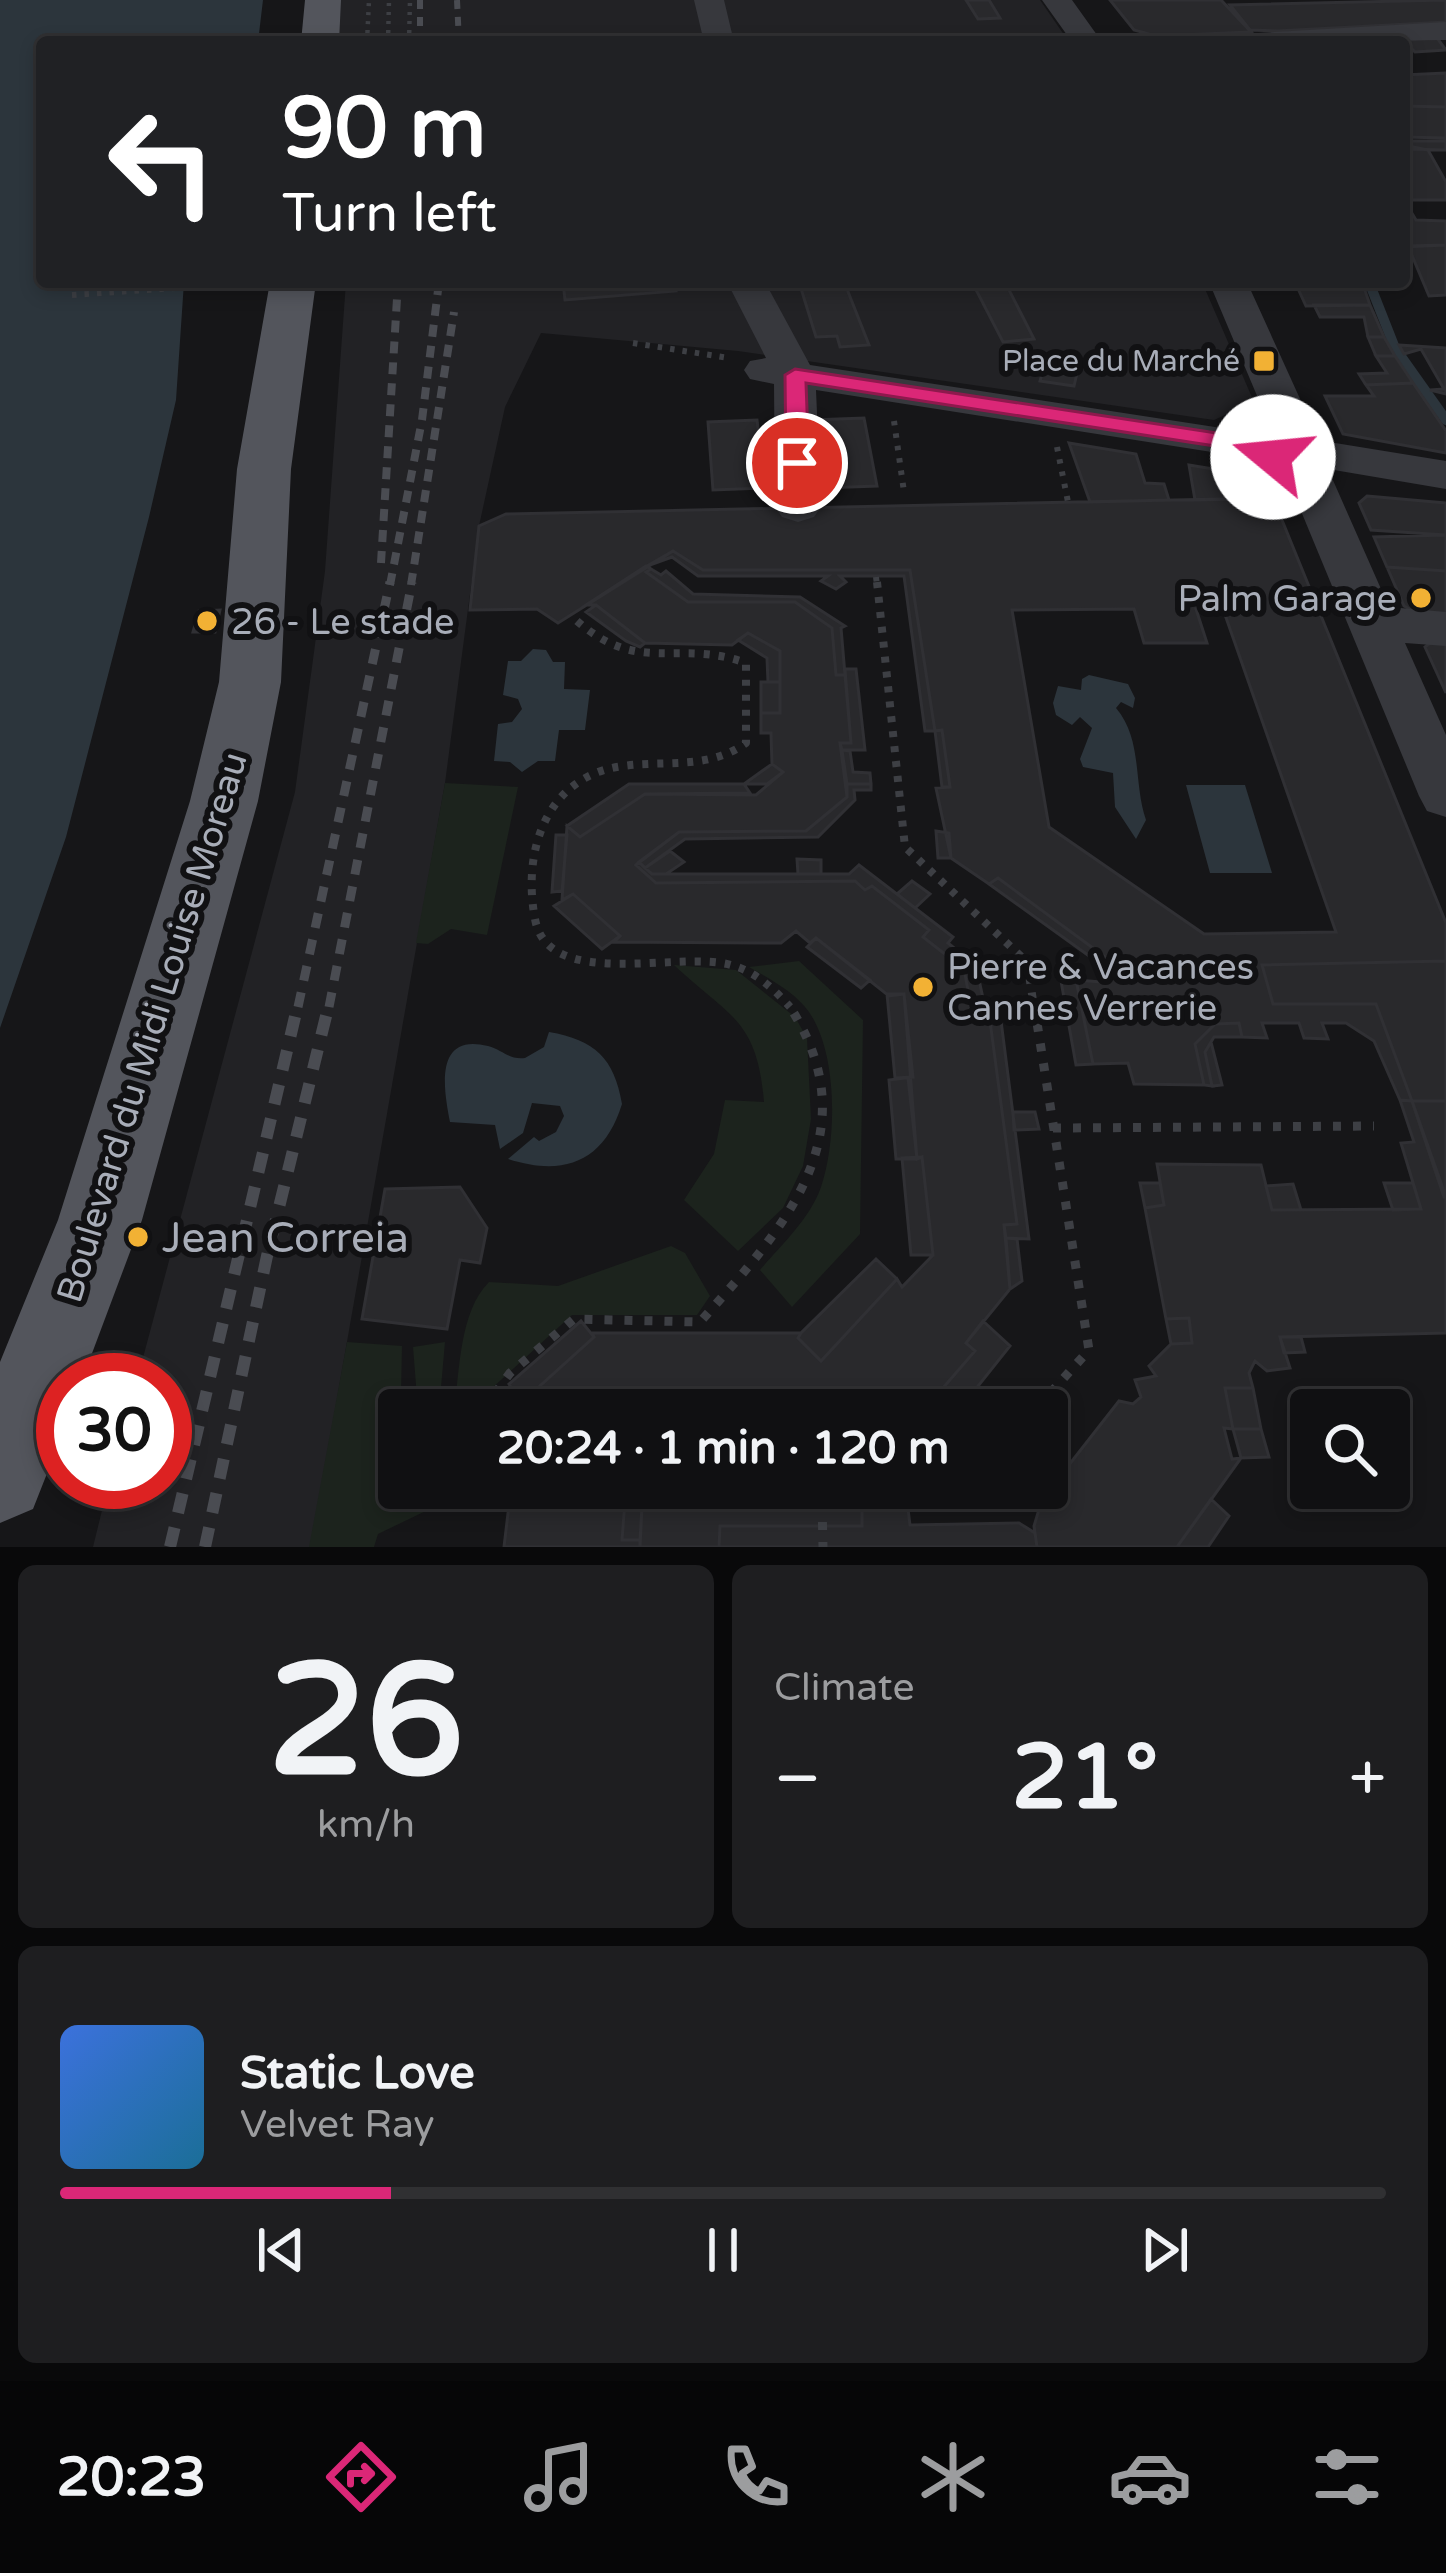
<!DOCTYPE html>
<meta charset="utf-8">
<style>
:root{--surface:#101012;--page:#1e1e20;--text:#f1f3f6;--muted:#9c9d9f;--line:#303032;--accent:#db2777}
body{margin:0;font-family:"Varela Round",sans-serif;background:var(--page);color:var(--text);height:100vh;display:flex;flex-direction:column;font-size:45px;white-space:nowrap}
*{box-sizing:border-box;margin:0}
p{font-size:39px;color:var(--muted)}
.icon{flex:none;width:66px;height:66px;fill:none;stroke:currentColor;stroke-width:2;stroke-linecap:round;stroke-linejoin:round}
.map{position:relative;height:1547px;overflow:hidden}
.sheet{display:flex;flex-direction:column;gap:18px;padding:18px;background:#09090a;flex:1}
.sheet>*{flex:none}
.guide{position:absolute;left:36px;top:36px;width:1374px;height:252px;border-radius:12px;box-shadow:0 6px 18px #0003,0 0 0 3px var(--line);background:#202124;color:#fff;overflow:hidden}
.tools{position:absolute;left:1290px;top:1389px;display:grid;gap:24px}
.tools a{display:grid;place-items:center;width:120px;height:120px;border-radius:12px;background:var(--surface);box-shadow:0 6px 18px #0003,0 0 0 3px var(--line);font-size:60px}
.speed{position:absolute;left:36px;top:1353px;display:flex;gap:24px;font-size:60px;font-weight:700;text-align:center}
.speed>*{display:grid;place-content:center;width:156px;height:156px;border-radius:50%;background:var(--surface);box-shadow:0 6px 18px #0003,0 0 0 3px var(--line);line-height:1}
.speed .limit{border:18px solid #d22;background:#fff;color:#111}
.pin{position:absolute;display:grid;place-items:center;width:102px;height:102px;color:#fff;margin:-51px;border:6px solid #fff;border-radius:50%;box-shadow:0 3px 12px #0007}
.me{position:absolute;width:132px;margin:-66px;rotate:287deg;stroke-linejoin:round;filter:drop-shadow(0 0 9px #0008)}
.turn{display:flex;align-items:center;gap:42px;height:252px;padding:0 48px;font-size:54px}
.turn .icon{width:156px;height:156px;stroke-width:2.5}
.turn b{display:block;font-size:84px;line-height:102px}
.big{font-size:90px;font-weight:800;line-height:1.1}
.sheet .tile{flex:1;display:flex;flex-direction:column;justify-content:center;gap:18px;min-width:0;padding:0 42px;border-radius:18px;background:var(--page)}
.sheet .dial{align-items:center;gap:0}
.dial b{font-size:156px;line-height:1}
.song{display:flex;align-items:center;gap:36px}
.cover{width:144px;height:144px;border-radius:18px;background:linear-gradient(135deg,hsl(220 70% 55%),hsl(200 70% 35%))}
.played{height:12px;border-radius:6px;background:linear-gradient(90deg,var(--accent) 25%,var(--line) 25%)}
.keys{display:flex;justify-content:space-around;direction:ltr}
.heat{display:flex;justify-content:space-between;align-items:center;font-size:66px;direction:ltr}
.sheet .tiles{flex:1;display:grid;gap:18px;grid-template-columns:1fr 1fr}
.tile:last-child{grid-column:span 2}
.trip{position:absolute;left:378px;top:1389px;width:690px;height:120px;border-radius:12px;background:var(--surface);box-shadow:0 6px 18px #0003,0 0 0 3px var(--line);font-weight:800;line-height:120px;text-align:center}
.tabs{display:flex;height:192px;justify-content:space-around;align-items:center;background:#060607;color:var(--muted)}
.tabs .icon{width:84px;height:84px}
.tabs .active{color:var(--accent)}
.tabs b{font-size:54px;color:var(--text)}
.map>svg:first-child{display:block}
</style>
<div class="map">
<svg width="1446" height="1547" viewBox="0 0 1446 1547">
<rect width="100%" height="100%" fill="#161618"/>
<!-- built -->
<path fill="#222225" d="M335 0H1040L1069 42H332Z
M346 282H1202L1254 402 1214 420 738 351 541 333 505 407 479 526 445 783 311 1547H93L109 1482H165V1380H137L295 792 325 571Z"/>
<!-- green -->
<path fill="#1c231d" d="M445 783 518 787 487 935 451 929 428 944 416 943Z
M799 961 863 1020 860 1234 792 1307 760 1270C781 1245 810 1219 821 1187 837 1140 838 1054 809 1012 795 992 770 979 749 967Z
M674 965 736 970 795 1017 807 1038 811 1119 803 1166 783 1208 738 1251 684 1200 714 1154 725 1100 764 1102C757 1018 729 1017 674 965Z
M671 1246 685 1253 710 1296 697 1315H572L468 1410H454C460 1371 459 1312 489 1282L558 1286Z
M347 1342 402 1346 399 1488 444 1491 434 1507 378 1534 374 1547H309Z
M445 1342 439 1410H418L413 1347Z"/>
<!-- water -->
<path fill="#2c353c" d="M0 0H263L258 42H42V282H184L176 400 149 517 66 837 0 1028Z
M533 649 546 650 553 662H565L564 689 590 690 585 730H559L555 761H538L522 772 510 762 494 761 498 724 512 722 522 709 518 699 503 695 508 661H521Z
M1089 675 1128 684 1135 698 1133 708 1121 702 1116 708C1143 740 1133 782 1146 820L1136 839 1115 807 1113 773 1083 767 1080 759 1092 728 1080 717 1072 725 1056 715 1053 703 1058 686 1081 690 1082 679Z
M1186 785H1245L1272 873H1210Z
M549 1032C595 1040 614 1058 622 1104 604 1162 564 1177 508 1159L534 1137 539 1141 556 1132 564 1116 560 1106 532 1103 523 1133 500 1149 495 1125 450 1122C444 1091 433 1032 488 1046 503 1050 509 1060 525 1058L544 1047Z"/>
<g fill="none" stroke-linecap="round" stroke-linejoin="round">
<!-- stream -->
<path stroke="#2c353c" stroke-width="10" d="M1369 282 1395 348 1446 420"/>
</g>
<!-- building -->
<path fill="#29292c" stroke="#303034" stroke-width="3" fill-rule="evenodd" d="M966 0H989L1000 18 978 19Z
M1110 0H1221L1251 32 1156 36 1134 30Z
M1446 0V22L1277 31 1250 30 1230 5Z
M1437 38 1446 50 1415 52 1403 40Z
M1446 73V107L1404 106V75Z
M1404 106 1446 107V138L1404 137Z
M1404 141H1446V150L1406 149Z
M1404 145 1428 150 1446 182V200H1404Z
M1404 200 1416 220 1446 221V245L1404 247Z
M1446 245V295L1429 296 1408 246Z
M563 282H674L676 291 565 300Z
M799 282H931L847 289 869 345 840 347 837 336 816 337Z
M972 282H1005L1034 339 1003 342Z
M1295 282H1362L1370 305 1306 306Z
M1314 305H1370L1384 337H1368L1364 317H1320Z
M1368 337H1384L1395 356H1376Z
M1399 345 1446 348V394L1430 390 1444 389 1421 349 1404 354Z
M1376 356H1395L1413 383 1366 385 1359 374 1387 373Z
M1045 363 1078 369 1074 386 1040 381Z
M1413 383 1446 431V453L1343 434 1325 396H1374L1366 385Z
M864 418 877 486 822 488 812 420Z
M757 420 765 488 713 490 708 422Z
M1069 443 1136 454 1145 483 1164 484 1169 500 1090 502Z
M1189 465 1232 472 1241 499 1195 500Z
M1367 496 1446 503V535L1371 530 1359 503Z
M1273 498 1446 923V961L1262 965 1273 1004H1376L1412 1101 1400 1100 1374 1041 1346 1023H1322L1328 1039 1304 1038 1299 1023H1262L1267 1038 1242 1037 1239 1023 1215 1024 1195 1044 1204 1085 1134 1084 1128 1063 1093 1064 1076 980 1101 982 1116 965 998 878 989 884 951 858 936 788 950 787 942 730 935 731 910 570H703L673 551 558 623 537 609 470 610 479 526 506 514ZM1134 609 1144 643H1207L1196 609H1223L1336 932 1204 934 1049 827 1012 610Z
M1446 535V571L1387 567 1374 537Z
M673 551 703 570H910L935 731H925L904 576H840L846 582 836 589 821 581 828 576H698L672 557 647 566Z
M646 566 651 569 646 572 688 602H795L832 628 836 675H845L851 743H840L847 797 806 831 679 832 636 865 656 883 855 881 865 890 872 886 929 930 923 937 964 969 974 1023 990 1021 1017 1224 1004 1225 1010 1289 966 1343 975 1351 924 1410H520L521 1403 594 1337 592 1333H801L798 1338 821 1361 897 1279 902 1287 933 1255 922 1157 917 1159 904 994 889 996 816 938 810 943 796 931 781 943 614 942 620 936 573 894 562 900 567 826 580 837 645 794 756 795 783 772 772 764 771 733H761V713H780V651L748 633 732 645 645 643 596 605H586Z
M1387 567 1446 571V621L1430 620 1404 606Z
M651 569 661 575 666 571 693 594 800 597 845 626 841 628 845 675H836L832 628 795 602H688L646 572Z
M596 605 645 643 640 647 626 641 586 612Z
M220 610 215 632H193L199 611Z
M748 633 780 651V682H768L767 658 738 640Z
M1435 639 1446 640V693L1425 647Z
M845 669H856L865 750H842L840 743H851Z
M761 682H780V713H761Z
M942 730 950 787H942L935 731Z
M842 750 850 751 853 772 870 773 871 784H847Z
M772 764 783 772 767 784H744Z
M629 784H744L750 793 645 794 580 837 567 826Z
M847 784H871V790H854L855 800 818 837 685 839 645 868 639 862 679 832 806 831 847 797Z
M936 831 949 833 951 858H938Z
M556 835H567L562 891 552 892Z
M670 851 684 862 666 874H652L645 868Z
M797 859 821 860V874H798Z
M639 862 652 874H849L859 865 953 937 948 943 976 966 986 1012 1000 1013 1029 1239 1006 1238 1004 1225 1017 1224 990 1021 974 1023 964 969 923 937 929 930 872 886 865 890 855 881 656 883 636 865Z
M998 878 1116 965 1110 971 989 884Z
M912 881 930 894 915 908 897 894Z
M573 894 620 936 602 949 554 906Z
M816 938 870 980 861 988 807 947Z
M1446 961V1101H1412L1376 1004H1273L1262 965Z
M1076 980 1093 1064 1076 1065 1061 981Z
M887 994H904L913 1077 895 1078Z
M1239 1023 1242 1037H1214L1205 1052 1212 1086 1204 1085 1195 1044 1215 1024Z
M1211 1042 1222 1085 1212 1086 1205 1052Z
M913 1077 908 1078 917 1159H896L889 1080Z
M1400 1100 1412 1101 1446 1197V1333L1280 1337 1290 1368 1267 1371 1255 1361 1249 1373 1253 1388H1225L1233 1429 1224 1428 1232 1459 1241 1458 1177 1547H1037L1034 1526 1043 1496 1055 1501 1054 1484 1119 1401 1133 1404 1141 1397 1135 1380 1156 1376 1149 1366 1171 1344 1192 1343 1189 1318 1166 1319 1145 1208 1164 1205 1157 1164 1261 1165 1272 1210 1421 1209 1401 1143 1414 1142Z
M1412 1101H1446V1197H1444Z
M1013 1112H1035L1039 1129 1014 1130Z
M922 1157 933 1255H911L902 1158Z
M1140 1183H1160L1164 1205 1145 1208Z
M1384 1183H1413L1421 1209 1393 1210Z
M1293 1184 1301 1210H1272L1266 1186Z
M460 1187 487 1228 480 1263 460 1260 447 1329 362 1319 385 1189Z
M1006 1238 1017 1239 1022 1281 1010 1289Z
M876 1259 897 1279 821 1361 798 1338 801 1333Z
M1189 1318 1192 1343 1171 1344 1166 1319Z
M581 1321 594 1337 521 1403 509 1384Z
M983 1321 1010 1346 959 1410H950L936 1396 975 1351 966 1343Z
M1280 1337H1301L1305 1352 1284 1353Z
M1225 1388H1253L1261 1429H1233Z
M1233 1429H1261L1269 1457 1241 1458Z
M511 1488H626L622 1540H640V1547H504Z
M626 1488H643L640 1540H622Z
M643 1488H862V1526H720L719 1547H640Z
M862 1498 893 1499V1510L908 1509 910 1525 1019 1523 1035 1533 1037 1547H719L720 1526H862Z
M1211 1499 1229 1516 1208 1547H1177Z"/>
<g fill="none" stroke-linecap="round" stroke-linejoin="round">
<!-- path-far3 -->
<path stroke="#3d3f44" stroke-width="4.5" stroke-dasharray="3 6" stroke-linecap="butt" d="M367 42 369 0
M388 42 389 0
M409 42 410 0"/>
<!-- path-far2 -->
<path stroke="#3d3f44" stroke-width="6" stroke-dasharray="4.5 8" stroke-linecap="butt" d="M354 284 386 282
M72 295 252 283
M633 343 729 358
M894 421 904 492
M1057 447 1068 502
M876 577 877 585"/>
<!-- path-far1 -->
<path stroke="#3d3f44" stroke-width="8" stroke-dasharray="6 9" stroke-linecap="butt" d="M877 582 905 847 1027 962 1034 1007
M577 621C640 676 678 638 746 663V743C708 770 667 760 623 766 546 776 522 851 535 919 548 992 679 950 731 965 755 971 774 989 790 1007"/>
<!-- path -->
<path stroke="#3d3f44" stroke-width="9" stroke-dasharray="8 12" stroke-linecap="butt" d="M1034 1004 1089 1350 1035 1410
M1053 1128 1374 1126
M483 1410 510 1373 574 1319 700 1322C784 1228 873 1132 788 1004
M465 1488 691 1501 952 1502 965 1488
M822 1502 823 1547"/>
<!-- minor -->
<path fill="#37383d" fill-rule="evenodd" d="M694 0H724L734 42H704Z
M1042 0H1072L1102 42H1072Z
M1446 22V40L1243 42 1258 33Z
M727 282H765L810 365 1274 436 1209 282H1247L1316 434 1309 443 1289 446 1284 457 1269 461 816 390 821 507 814 517 798 522 782 517 775 507 774 384 750 379 744 370 750 361 766 358Z
M1329 442 1446 461V489L1328 469 1389 607 1446 612V646L1405 643 1446 735V817L1427 811 1419 796 1284 470 1290 460Z"/>
<!-- major -->
<path fill="#53555c" fill-rule="evenodd" d="M305 0H341L339 42H301Z
M270 282H316L291 469 281 682 258 801 142 1220 82 1380H63V1433L33 1509 0 1523V1362L58 1220 190 801 219 682 237 469Z"/>
<!-- rail-far3 -->
<path stroke="#4a4c52" stroke-width="6" stroke-dasharray="9 8" stroke-linecap="butt" d="M420 0V42
M457 0 459 42"/>
<!-- rail-far2 -->
<path stroke="#4a4c52" stroke-width="8" stroke-dasharray="12 9" stroke-linecap="butt" d="M381 563 398 282
M390 585 422 420 439 282
M411 585 454 312"/>
<!-- rail-far1 -->
<path stroke="#4a4c52" stroke-width="9" stroke-dasharray="15 12" stroke-linecap="butt" d="M298 1007 390 582
M329 1007 412 582"/>
<!-- rail -->
<path stroke="#4a4c52" stroke-width="12" stroke-dasharray="20 15" stroke-linecap="butt" d="M170 1547 298 1004
M205 1547 267 1256 329 1004"/>
</g>
<!-- route -->
<path fill="#db2777" stroke="#8e194d" stroke-width="3" d="M795 369 1269 441 1277 443 1284 457 1273 463 1260 453 806 383 809 463 797 470 786 463 785 375Z"/>
<!-- markers -->
<g fill="#f2b134" stroke="#111113" stroke-width="4.5">
<rect x="1252" y="349" width="24" height="24" rx="6"/>
<circle cx="1421" cy="598" r="12"/>
<circle cx="207" cy="621" r="12"/>
<circle cx="923" cy="987" r="12"/>
<circle cx="138" cy="1237" r="12"/>
</g>
<g text-anchor="middle" stroke-width="12" stroke-linejoin="round" paint-order="stroke">
<!-- far-poi labels -->
<g font-size="30" fill="#a8adb8" stroke="#111113" text-anchor="end">
<text x="1240" y="371">Place du Marché</text>
</g>
<!-- poi labels -->
<g font-size="36" fill="#a8adb8" stroke="#111113" text-anchor="start">
<text x="1397" y="611" text-anchor="end">Palm Garage</text>
<text x="231" y="634">26 - Le stade</text>
<text x="947" y="979">Pierre &amp; Vacances<tspan x="947" dy="41">Cannes Verrerie</tspan></text>
</g>
<!-- street labels -->
<g font-size="36" fill="#a8adb8" stroke="#111113">
<text transform="translate(151 1027) rotate(-73)" y="13">Boulevard du Midi Louise Moreau</text>
</g>
<!-- near-poi labels -->
<g font-size="42" fill="#a8adb8" stroke="#111113" text-anchor="start">
<text x="162" y="1252">Jean Correia</text>
</g>
</g>
</svg>
<div class="tools">
<a><svg class="icon" aria-label="search" viewBox="0 0 24 24"><circle cx="10" cy="10" r="6"/><path d="M15 15l6 6"/></svg></a>
</div>
<div class="speed"><div class="limit">30</div></div>
<div class="pin" style="left:797px;top:463px;background:#d93025"><svg class="icon" aria-label="arrive" viewBox="0 0 24 24"><path d="M6 21V4h12l-3 4 3 4H6"/></svg></div>
<svg class="me" style="left:1273px;top:457px" viewBox="-20 -20 40 40"><circle r="19" fill="#fff"/><path d="M0-13L10 11 0 6-10 11z" fill="#db2777"/></svg>
<div class="trip">20:24 · 1 min · 120 m</div>
<div class="guide">
<div class="turn"><svg class="icon" aria-label="left" viewBox="0 0 24 24"><path d="M17 20v-9H6M10 6l-5 5 5 5"/></svg><div><b>90 m</b>Turn left</div></div>
</div>
</div>
<section class="sheet">
<div class="tiles">
<div class="tile dial"><b>26</b><p>km/h</p></div>
<div class="tile"><p>Climate</p>
<div class="heat"><a>−</a><b class="big">21°</b><a>+</a></div>
</div>
<div class="tile">
<div class="song"><i class="cover"></i><div><b>Static Love</b><p>Velvet Ray</p></div></div>
<div class="played"></div>
<div class="keys"><svg class="icon" aria-label="previous" viewBox="0 0 24 24"><path d="M18 5L8 12l10 7zM5 5v14"/></svg><svg class="icon" aria-label="pause" viewBox="0 0 24 24"><path d="M8 5v14M16 5v14"/></svg><svg class="icon" aria-label="next" viewBox="0 0 24 24"><path d="M6 5l10 7-10 7zM19 5v14"/></svg></div>
</div>
</div>
</section>
<nav class="tabs">
<b>20:23</b>
<svg class="icon active" aria-label="directions" viewBox="0 0 24 24"><path d="M12 3l9 9-9 9-9-9zM9 14v-3h6M13 9l2 2-2 2"/></svg>
<svg class="icon" aria-label="music" viewBox="0 0 24 24"><path d="M9 18V5l10-2v13"/><circle cx="6" cy="18" r="3"/><circle cx="16" cy="16" r="3"/></svg>
<svg class="icon" aria-label="phone" viewBox="0 0 24 24"><path d="M5 4h4l2 5-3 2q2 4 5 5l2-3 5 2v4C11 20 4 13 5 4z"/></svg>
<svg class="icon" aria-label="climate" viewBox="0 0 24 24"><path d="M12 3v18M4 7l16 10M4 17L20 7"/></svg>
<svg class="icon" aria-label="car" viewBox="0 0 24 24"><path d="M5 17H2v-5l4-1 3-4h7l3 4 3 1v5h-3M9 17h6M6 11h13"/><circle cx="7" cy="17" r="2"/><circle cx="17" cy="17" r="2"/></svg>
<svg class="icon" aria-label="filters" viewBox="0 0 24 24"><path d="M4 7h16M4 17h16"/><circle cx="9" cy="7" r="2"/><circle cx="15" cy="17" r="2"/></svg>
</nav>
